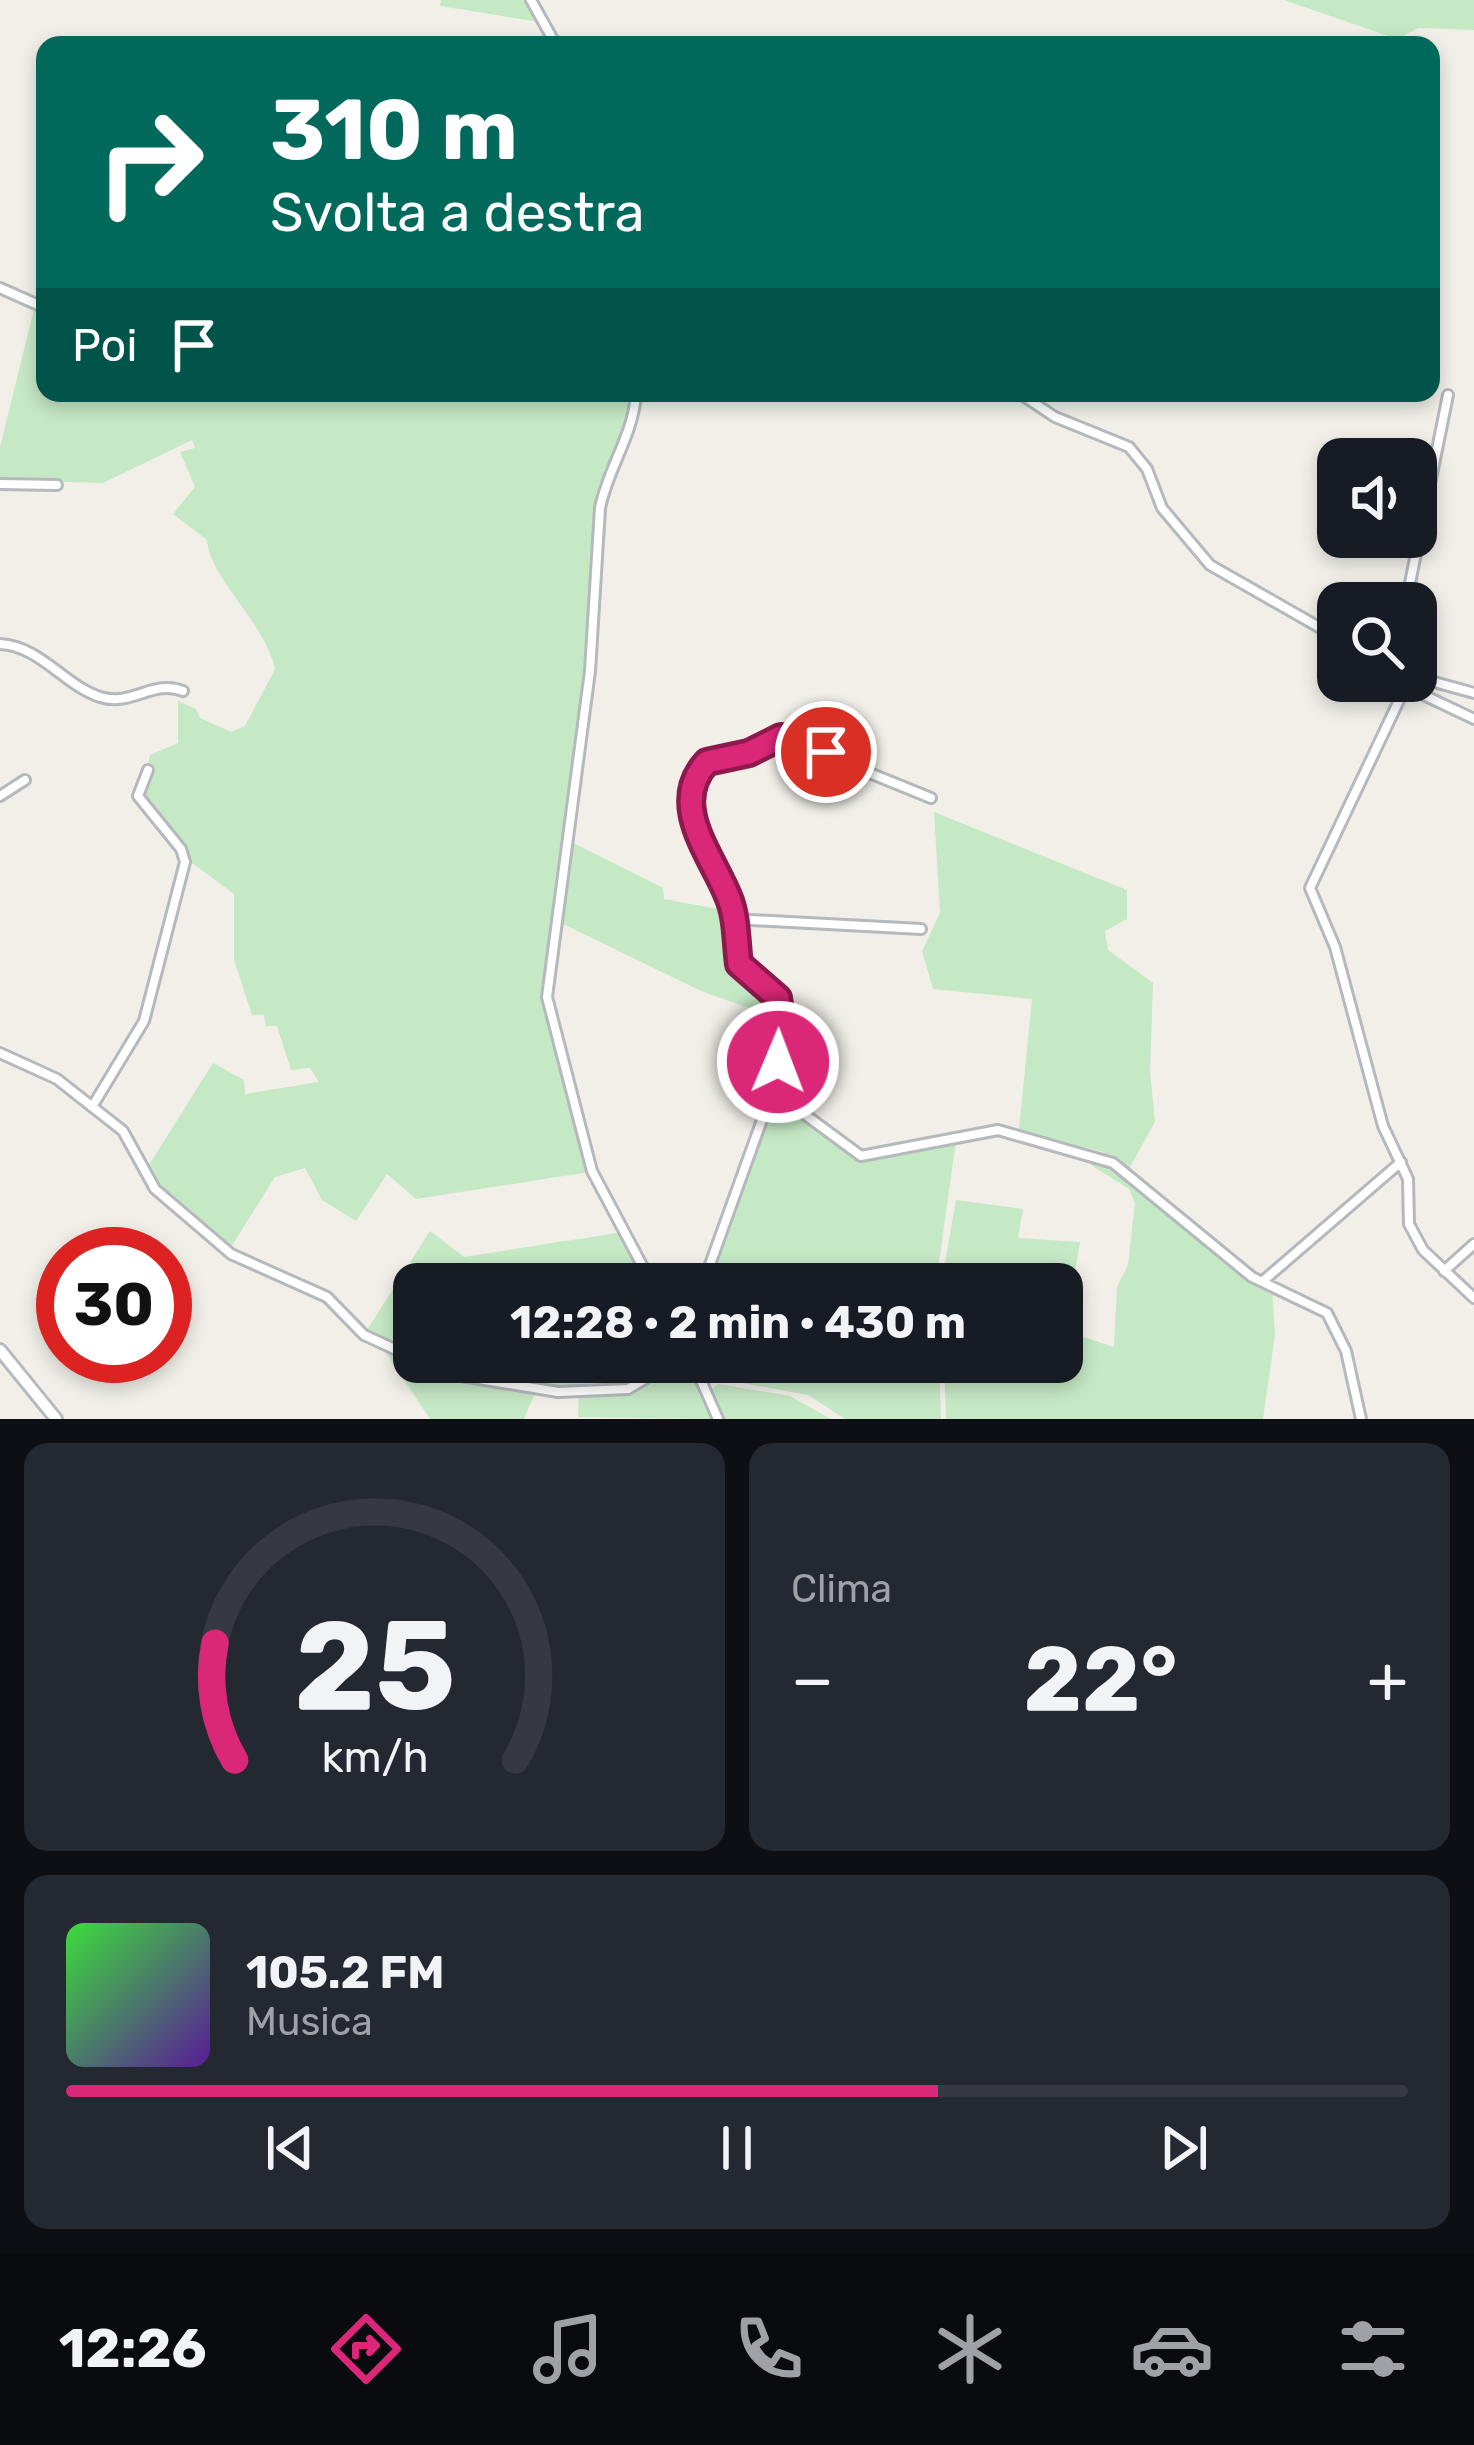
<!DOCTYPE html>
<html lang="it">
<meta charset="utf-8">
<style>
:root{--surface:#171b24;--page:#242831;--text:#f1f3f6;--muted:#9ea1a6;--line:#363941;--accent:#db2777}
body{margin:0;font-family:Rubik,sans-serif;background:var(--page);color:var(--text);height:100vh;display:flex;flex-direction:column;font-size:45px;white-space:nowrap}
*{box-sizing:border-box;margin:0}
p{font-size:39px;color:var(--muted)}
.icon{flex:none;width:66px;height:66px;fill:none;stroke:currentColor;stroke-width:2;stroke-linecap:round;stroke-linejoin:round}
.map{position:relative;height:1419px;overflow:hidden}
.side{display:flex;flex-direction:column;gap:24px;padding:24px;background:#0d0f14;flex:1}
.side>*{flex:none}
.hud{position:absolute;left:36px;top:36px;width:1404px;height:366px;border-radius:24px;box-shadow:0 6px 18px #0003;background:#00695c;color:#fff;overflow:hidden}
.fabs{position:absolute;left:1317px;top:438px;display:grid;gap:24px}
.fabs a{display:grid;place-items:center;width:120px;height:120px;border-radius:24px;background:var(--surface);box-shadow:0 6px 18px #0003;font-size:60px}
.speed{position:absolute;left:36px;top:1227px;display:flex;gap:24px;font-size:60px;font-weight:700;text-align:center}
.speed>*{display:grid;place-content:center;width:156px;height:156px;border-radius:50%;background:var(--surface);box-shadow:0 6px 18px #0003;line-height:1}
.speed .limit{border:18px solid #d22;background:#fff;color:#111}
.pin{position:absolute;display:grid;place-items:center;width:102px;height:102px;color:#fff;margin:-51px;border:6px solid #fff;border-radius:50%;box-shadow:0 3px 12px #0007}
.me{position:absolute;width:132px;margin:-66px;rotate:1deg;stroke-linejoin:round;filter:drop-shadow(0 0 9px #0008)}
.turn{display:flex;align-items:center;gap:42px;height:252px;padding:0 36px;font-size:54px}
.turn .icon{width:156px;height:156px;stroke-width:2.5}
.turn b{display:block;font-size:84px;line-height:102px}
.then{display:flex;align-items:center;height:114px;padding:0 36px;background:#0003;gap:24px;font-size:45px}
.big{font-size:90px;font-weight:700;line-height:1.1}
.side .tile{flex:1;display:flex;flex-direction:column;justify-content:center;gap:18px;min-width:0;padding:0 42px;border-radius:24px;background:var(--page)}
.side .dial{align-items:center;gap:0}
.dial svg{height:312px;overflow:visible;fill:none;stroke:var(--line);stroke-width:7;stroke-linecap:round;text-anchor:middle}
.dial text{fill:var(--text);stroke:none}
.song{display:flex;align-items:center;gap:36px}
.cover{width:144px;height:144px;border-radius:18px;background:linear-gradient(135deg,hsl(120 70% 55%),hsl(270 70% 35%))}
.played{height:12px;border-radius:6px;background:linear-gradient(90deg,var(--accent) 65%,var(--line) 65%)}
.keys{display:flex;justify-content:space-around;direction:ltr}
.heat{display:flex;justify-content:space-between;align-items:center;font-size:66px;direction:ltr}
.side .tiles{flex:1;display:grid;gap:24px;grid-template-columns:1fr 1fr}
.tile:last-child{grid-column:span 2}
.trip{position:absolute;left:393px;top:1263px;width:690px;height:120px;border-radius:24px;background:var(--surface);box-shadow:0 6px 18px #0003;font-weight:700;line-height:120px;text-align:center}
.tabs{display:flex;height:192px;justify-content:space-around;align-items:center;background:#090b0e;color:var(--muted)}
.tabs .icon{width:84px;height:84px}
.tabs .on{color:var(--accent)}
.tabs b{font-size:54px;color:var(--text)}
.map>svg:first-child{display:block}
</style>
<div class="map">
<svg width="1474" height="1419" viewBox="0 0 1474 1419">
<rect width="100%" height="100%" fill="#f1efe8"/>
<!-- green -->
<path fill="#c5e8c5" d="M441 0H526L540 22 440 6Z
M1284 0H1474V30L1418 28 1397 39Z
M34 309 45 310V393H633L627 425 599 492 584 689 543 980 589 1172 416 1199 387 1174 356 1221 322 1200 305 1168 275 1177 231 1247 157 1184 149 1165 213 1063 244 1080 245 1094 319 1082 310 1068 291 1070 277 1026H266L264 1015H252L234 960V894L188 860 141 795 150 755 178 743V701L196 709 200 718 231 732 245 726 275 669C265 622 210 579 207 540L173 514 195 487 180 452 195 448 192 440 103 483 0 480V447Z
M934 812 1127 890V919L1105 931 1108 950 1153 983 1150 1071 1155 1122 1129 1169 1103 1152 1019 1130 1032 999 933 989 922 951 940 913Z
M571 842 663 888 664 899 728 911 735 969 772 993 780 1019 701 991 557 921Z
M779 1105 792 1108 855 1159 956 1141 936 1284H708L765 1122Z
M1092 1158C1161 1186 1200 1263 1272 1288L1275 1335 1263 1419H946L944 1362H1062V1284H941L956 1200 1023 1209 1018 1238 1080 1242 1065 1331 1114 1347 1117 1287 1128 1265 1135 1203 1129 1189 1091 1165Z
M430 1231 464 1257 617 1233 648 1284H414V1352L367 1330Z
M385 1351 460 1379 535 1393 524 1419H430Z
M438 1362H669L629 1385 592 1383 558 1389 462 1372Z
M675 1362H691L714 1419 578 1417 579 1392H628Z
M699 1362H939L941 1419H845L808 1395 704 1376Z
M718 1384 790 1396 831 1419H722L711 1390Z"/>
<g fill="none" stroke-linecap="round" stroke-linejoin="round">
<!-- street casing -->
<g stroke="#b5b8bc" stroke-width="14">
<path id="street" d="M531 0 556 45
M0 288 45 308
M636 393C634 434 608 468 600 508L590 671 547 997 592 1171 652 1284
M1019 393 1055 417 1129 447 1147 469 1162 508 1210 565 1338 638
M0 484 57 485
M1406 603 1448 395
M0 644C40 646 64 685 100 697 132 707 153 679 183 691
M1416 677 1474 693
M1394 681 1474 719
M1404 690 1310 888 1335 947 1383 1126 1408 1179 1409 1224 1423 1250 1474 1298
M0 796 25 780
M733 919 921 929
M0 1053 57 1079 123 1131 155 1189 231 1254 327 1297 364 1335 414 1358
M777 1103 780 1007 773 991 738 964 731 905 693 821 690 799 707 762 749 753 781 737 931 798
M92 1107 144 1021 185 862 181 849 138 796 148 770
M1444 1271 1474 1244
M1263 1281 1401 1162
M703 1284 763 1117 777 1103 792 1105 861 1156 998 1130 1113 1163 1252 1277 1327 1313 1346 1351 1361 1419
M425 1362 461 1376 558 1392 628 1389 673 1362
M693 1362 718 1419"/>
</g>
<!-- secondary casing -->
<g stroke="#b6babf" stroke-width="16">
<path id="secondary" d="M0 1350 56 1419"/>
</g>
<!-- street -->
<use href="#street" stroke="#fff" stroke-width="8"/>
<!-- secondary -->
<use href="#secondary" stroke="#fff" stroke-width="10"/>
</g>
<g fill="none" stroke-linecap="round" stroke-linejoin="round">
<!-- route casing -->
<g stroke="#8e194d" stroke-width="30">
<path id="route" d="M778 1062 782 1024 778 998 739 964C736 942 737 916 728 896 711 854 668 804 707 762L749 753 781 737 826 752"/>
</g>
<!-- route -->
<use href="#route" stroke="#db2777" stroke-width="21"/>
</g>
</svg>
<div class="fabs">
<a><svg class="icon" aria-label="sound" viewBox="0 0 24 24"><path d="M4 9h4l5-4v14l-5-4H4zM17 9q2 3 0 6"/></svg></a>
<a><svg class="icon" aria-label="search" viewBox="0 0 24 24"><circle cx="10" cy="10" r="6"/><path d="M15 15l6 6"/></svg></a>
</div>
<div class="speed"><div class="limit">30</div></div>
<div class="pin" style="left:826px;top:752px;background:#d93025"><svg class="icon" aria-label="arrive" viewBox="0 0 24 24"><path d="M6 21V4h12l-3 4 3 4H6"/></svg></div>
<svg class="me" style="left:778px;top:1062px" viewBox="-20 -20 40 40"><circle r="17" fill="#db2777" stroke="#fff" stroke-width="3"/><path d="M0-11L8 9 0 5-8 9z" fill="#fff"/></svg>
<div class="trip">12:28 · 2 min · 430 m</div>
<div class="hud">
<div class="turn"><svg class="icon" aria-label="right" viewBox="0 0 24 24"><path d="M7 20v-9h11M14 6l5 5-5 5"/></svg><div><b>310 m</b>Svolta a destra</div></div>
<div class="then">Poi<svg class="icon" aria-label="arrive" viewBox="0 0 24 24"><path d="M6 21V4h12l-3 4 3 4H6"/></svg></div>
</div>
</div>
<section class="side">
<div class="tiles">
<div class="tile dial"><svg viewBox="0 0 100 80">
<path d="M14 69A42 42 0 1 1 86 69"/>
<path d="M14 69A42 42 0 0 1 9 39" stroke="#db2777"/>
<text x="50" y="56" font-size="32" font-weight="700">25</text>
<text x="50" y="72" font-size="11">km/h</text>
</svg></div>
<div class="tile"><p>Clima</p>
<div class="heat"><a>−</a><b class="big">22°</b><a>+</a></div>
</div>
<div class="tile">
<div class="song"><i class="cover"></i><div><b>105.2 FM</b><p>Musica</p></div></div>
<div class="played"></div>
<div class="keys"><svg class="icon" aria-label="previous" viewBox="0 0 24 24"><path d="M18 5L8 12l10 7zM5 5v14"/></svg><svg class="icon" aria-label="pause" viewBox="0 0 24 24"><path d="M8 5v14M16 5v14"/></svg><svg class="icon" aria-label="next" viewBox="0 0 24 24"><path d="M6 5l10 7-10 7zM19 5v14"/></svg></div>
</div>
</div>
</section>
<nav class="tabs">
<b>12:26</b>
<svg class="icon on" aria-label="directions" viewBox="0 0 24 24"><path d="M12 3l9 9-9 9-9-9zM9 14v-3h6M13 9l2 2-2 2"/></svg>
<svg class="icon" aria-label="music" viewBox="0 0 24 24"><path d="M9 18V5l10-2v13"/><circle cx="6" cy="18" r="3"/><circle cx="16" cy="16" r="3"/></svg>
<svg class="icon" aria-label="phone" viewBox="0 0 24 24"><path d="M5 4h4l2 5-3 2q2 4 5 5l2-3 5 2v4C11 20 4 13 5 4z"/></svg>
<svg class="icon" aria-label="climate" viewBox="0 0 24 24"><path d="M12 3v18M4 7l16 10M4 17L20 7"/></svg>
<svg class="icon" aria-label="car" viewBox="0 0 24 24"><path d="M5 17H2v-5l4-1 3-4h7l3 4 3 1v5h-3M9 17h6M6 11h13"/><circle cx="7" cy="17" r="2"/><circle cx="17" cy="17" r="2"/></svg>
<svg class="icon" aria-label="filters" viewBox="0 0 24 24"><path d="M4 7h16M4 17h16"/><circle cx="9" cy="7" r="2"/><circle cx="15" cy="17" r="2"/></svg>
</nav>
